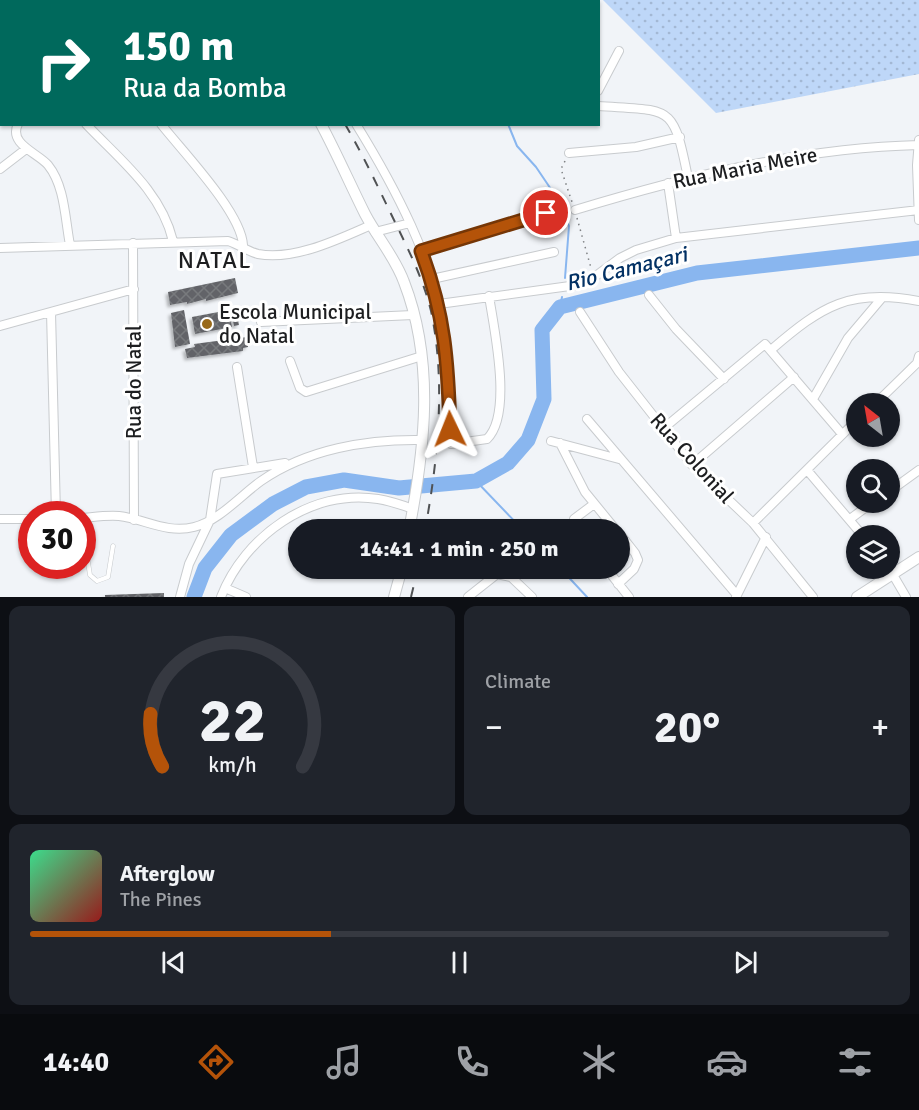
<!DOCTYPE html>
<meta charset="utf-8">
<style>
:root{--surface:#171b24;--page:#20242c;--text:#f1f3f6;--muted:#9ea1a6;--line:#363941;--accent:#b45309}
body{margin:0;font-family:Signika,sans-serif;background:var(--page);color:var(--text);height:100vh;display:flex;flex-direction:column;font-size:22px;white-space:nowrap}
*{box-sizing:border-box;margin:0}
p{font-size:20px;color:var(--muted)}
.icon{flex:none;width:33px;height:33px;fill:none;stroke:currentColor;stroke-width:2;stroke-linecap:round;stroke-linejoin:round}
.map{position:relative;height:597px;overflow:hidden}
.drawer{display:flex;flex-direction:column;gap:9px;padding:9px;background:#0d0f14;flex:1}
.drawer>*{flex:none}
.banner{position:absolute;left:0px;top:0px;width:600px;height:126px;box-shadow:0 2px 4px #0004;background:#00695c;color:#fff;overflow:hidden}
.needle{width:39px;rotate:329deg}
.controls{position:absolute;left:846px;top:393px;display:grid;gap:12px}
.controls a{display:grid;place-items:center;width:54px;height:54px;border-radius:50%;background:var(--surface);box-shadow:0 2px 4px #0004;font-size:30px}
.speed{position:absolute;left:18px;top:501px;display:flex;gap:12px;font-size:30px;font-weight:700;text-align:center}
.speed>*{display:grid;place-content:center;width:78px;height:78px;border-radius:50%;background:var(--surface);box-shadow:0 2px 4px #0004;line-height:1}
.speed .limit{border:9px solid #d22;background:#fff;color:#111}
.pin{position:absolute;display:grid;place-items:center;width:51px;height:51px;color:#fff;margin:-26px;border:3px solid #fff;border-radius:50%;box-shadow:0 2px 6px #0007}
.me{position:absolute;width:66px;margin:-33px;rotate:358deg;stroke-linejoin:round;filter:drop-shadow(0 0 4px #0008)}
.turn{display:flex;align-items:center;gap:21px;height:126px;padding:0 24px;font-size:27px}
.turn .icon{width:78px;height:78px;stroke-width:2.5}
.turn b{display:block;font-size:42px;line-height:51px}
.big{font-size:45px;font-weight:800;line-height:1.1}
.drawer .card{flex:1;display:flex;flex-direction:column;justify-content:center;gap:9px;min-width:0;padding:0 21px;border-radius:12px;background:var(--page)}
.drawer .dial{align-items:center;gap:0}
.dial svg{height:156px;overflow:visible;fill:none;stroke:var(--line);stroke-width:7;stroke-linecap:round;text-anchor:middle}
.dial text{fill:var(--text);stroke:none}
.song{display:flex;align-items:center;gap:18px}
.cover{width:72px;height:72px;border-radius:9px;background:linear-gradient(135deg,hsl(150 70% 55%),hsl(0 70% 35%))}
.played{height:6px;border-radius:3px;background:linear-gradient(90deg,var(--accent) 35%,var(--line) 35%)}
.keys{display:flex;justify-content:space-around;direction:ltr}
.heat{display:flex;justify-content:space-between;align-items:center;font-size:33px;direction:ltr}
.drawer .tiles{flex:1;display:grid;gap:9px;grid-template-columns:1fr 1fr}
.card:last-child{grid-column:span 2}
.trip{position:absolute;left:288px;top:519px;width:342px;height:60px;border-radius:30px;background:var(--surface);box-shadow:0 2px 4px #0004;font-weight:800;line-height:60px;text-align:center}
.tabs{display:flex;height:96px;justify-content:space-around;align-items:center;background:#090b0e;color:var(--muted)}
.tabs .icon{width:42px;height:42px}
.tabs .on{color:var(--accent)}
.tabs b{font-size:27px;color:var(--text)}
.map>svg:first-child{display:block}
</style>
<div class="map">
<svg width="919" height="597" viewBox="0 0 919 597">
<defs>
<pattern id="grass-dots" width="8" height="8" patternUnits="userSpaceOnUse" patternTransform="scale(1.5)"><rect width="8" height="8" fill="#bed7f8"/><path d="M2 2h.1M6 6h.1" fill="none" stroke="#a3b8d4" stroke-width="1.8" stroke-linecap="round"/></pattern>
<pattern id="building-cross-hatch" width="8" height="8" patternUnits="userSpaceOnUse" patternTransform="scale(1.5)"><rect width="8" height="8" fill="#626468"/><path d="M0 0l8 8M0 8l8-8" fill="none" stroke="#787a7d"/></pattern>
<filter id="shadow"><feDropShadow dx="-2.5" dy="2.5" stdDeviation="1.5" flood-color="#0004"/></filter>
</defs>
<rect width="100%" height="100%" fill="#f1f4f8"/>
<!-- grass -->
<path fill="url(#grass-dots)" d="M603 0H919V74L716 113Z"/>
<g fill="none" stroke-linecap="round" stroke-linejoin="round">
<!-- stream -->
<path stroke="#89b6ef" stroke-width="2" d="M387 0 390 2
M508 124 517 146 536 167 561 204 569 226 565 278
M560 307 562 297
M476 481 523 530
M560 568 587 597"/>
<!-- river -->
<path stroke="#89b6ef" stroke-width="15" d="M194 597 205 568 231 535 273 504 306 487 344 480 399 488 476 481 508 463 528 440 544 399 542 330 560 307 697 273 919 248"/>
</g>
<!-- building -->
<path fill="url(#building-cross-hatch)" filter="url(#shadow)" d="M235 278 238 293 206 301V299L187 304V302L170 305 168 292Z
M184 310 190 344 175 347 171 313Z
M229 310 232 327 195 334 192 317Z
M236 310 239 325 234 326 231 311Z
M247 337 248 347 243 348V351L187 358 185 349 195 347 194 344Z
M164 593V597H105V595Z"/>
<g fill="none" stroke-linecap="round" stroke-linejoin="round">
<!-- service casing -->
<g stroke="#c8cbce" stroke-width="5">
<path id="service" d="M0 20 2 23
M88 518 86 550 90 575 97 581 108 577 113 546"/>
</g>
<!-- minor casing -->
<g stroke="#c8cbce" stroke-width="10">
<path id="minor" d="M64 0 65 2
M242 0 244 2
M478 0 480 2
M598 91 619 51
M598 106C672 111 673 103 688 178
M18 124C8 144 38 153 48 165 65 186 65 219 70 245
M86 124C120 160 161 191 173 241
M161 124C183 152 241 212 243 245
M356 124C396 189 433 259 445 334 451 370 448 408 451 444L487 439C513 414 494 329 489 296
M919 140 917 165 919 220
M569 153 636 147 680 137
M0 169 26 149
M668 183 676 238
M575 210C687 176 801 148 919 145
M375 232 410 223
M133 243 134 520
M0 248 228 241C238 244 249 252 258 254 294 261 339 239 371 225
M421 251 546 213
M432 279 554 252
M649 295 676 329 724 379
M439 304 577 285 593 278 620 258 636 250 676 238 919 210
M51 312 56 514
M580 312 619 372 692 465 753 523 813 597
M261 322 413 315
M0 326 134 289
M772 349C822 306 850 288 919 301
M290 361 300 388 306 392 422 356
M237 367 253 467
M813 399 848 338 881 299
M875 404 917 363 919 356
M587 419 737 595
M664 428 765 344 842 434
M551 441 619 459
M560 443 585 492 616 530
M692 465 794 377
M807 470 863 536
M890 491 919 470
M82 518C94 517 107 515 119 516 145 519 167 534 194 527 219 521 241 495 261 481 307 449 367 439 422 440
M0 519H32
M850 519 873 502
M753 523 856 421
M576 530 574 519 594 504
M606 568 629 597
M889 568 906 597
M497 574 511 577 532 597
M618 584 634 569 638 560 635 553 620 534
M225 588 246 597
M180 597 189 564 210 520 217 474 285 463
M221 597C244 537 311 488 378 499 390 501 402 505 413 509
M468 597 497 574
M736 597 766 537"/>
</g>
<!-- tertiary casing -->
<g stroke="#c8cbce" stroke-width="12">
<path id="tertiary" d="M206 0 208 2
M114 2 116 0
M0 73 2 72
M321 124C337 154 350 184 365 214 377 237 395 257 404 282 435 362 425 448 409 530
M394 597 402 568
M857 597 919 557"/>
</g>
<!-- path -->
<path stroke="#7f8184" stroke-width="1.5" stroke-dasharray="1.5 4.5" stroke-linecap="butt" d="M565 161 561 169 572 202
M577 218 591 268"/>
<!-- service -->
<use href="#service" stroke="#fff" stroke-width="4"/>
<!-- minor -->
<use href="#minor" stroke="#fff" stroke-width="8"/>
<!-- tertiary -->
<use href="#tertiary" stroke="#fff" stroke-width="10"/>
<!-- rail -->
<path stroke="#505254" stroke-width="2" stroke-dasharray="10 10" stroke-linecap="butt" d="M228 0 230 2
M345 124C363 155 378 187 393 218 408 249 423 278 431 311 446 381 438 460 425 530
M411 597 418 568"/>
</g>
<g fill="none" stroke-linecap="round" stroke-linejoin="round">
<!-- route casing -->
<g stroke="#753606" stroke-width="15">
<path id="route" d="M450 429C448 363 445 314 421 251L546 213"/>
</g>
<!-- route -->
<use href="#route" stroke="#b45309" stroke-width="10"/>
</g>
<!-- markers -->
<circle fill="#996a1b" stroke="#fff" stroke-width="2" cx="207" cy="324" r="6"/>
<g text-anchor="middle" stroke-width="6" stroke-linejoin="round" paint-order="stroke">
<!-- street labels -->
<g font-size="21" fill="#1d1e20" stroke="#fff">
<text transform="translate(745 168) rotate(-11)" y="7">Rua Maria Meire</text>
<text transform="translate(134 382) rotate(-90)" y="7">Rua do Natal</text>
<text transform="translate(692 458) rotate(48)" y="7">Rua Colonial</text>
</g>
<!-- poi labels -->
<g font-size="21" fill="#1d1e20" stroke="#fff" text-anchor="start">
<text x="219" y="319">Escola Municipal<tspan x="219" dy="24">do Natal</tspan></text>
</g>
<!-- water labels -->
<g font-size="22" font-style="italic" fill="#033164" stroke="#fff">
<text transform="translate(626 268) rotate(-14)" y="8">Rio Camaçari</text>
</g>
<!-- quarter labels -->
<g font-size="24" letter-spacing="1.5" fill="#1d1e20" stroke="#fff">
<text x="215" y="268">NATAL</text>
</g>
</g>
</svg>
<div class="controls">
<a><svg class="needle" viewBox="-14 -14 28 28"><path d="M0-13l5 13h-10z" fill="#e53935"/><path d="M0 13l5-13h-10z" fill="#9ea1a6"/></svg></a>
<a><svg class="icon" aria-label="search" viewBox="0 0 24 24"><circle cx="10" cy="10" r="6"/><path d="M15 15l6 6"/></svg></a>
<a><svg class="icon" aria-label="layers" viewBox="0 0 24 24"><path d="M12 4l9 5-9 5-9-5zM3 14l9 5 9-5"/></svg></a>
</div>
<div class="speed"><div class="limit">30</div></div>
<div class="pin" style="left:546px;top:213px;background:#d93025"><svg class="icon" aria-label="arrive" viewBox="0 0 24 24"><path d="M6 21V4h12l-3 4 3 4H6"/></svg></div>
<svg class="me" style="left:450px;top:429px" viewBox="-20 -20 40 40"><path d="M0-17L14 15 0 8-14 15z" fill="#b45309" stroke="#fff" stroke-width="4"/></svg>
<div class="trip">14:41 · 1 min · 250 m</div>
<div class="banner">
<div class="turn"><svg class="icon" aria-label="right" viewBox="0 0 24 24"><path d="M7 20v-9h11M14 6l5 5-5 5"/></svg><div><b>150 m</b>Rua da Bomba</div></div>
</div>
</div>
<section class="drawer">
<div class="tiles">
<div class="card dial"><svg viewBox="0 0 100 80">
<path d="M14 69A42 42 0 1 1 86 69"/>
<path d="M14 69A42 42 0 0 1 8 42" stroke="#b45309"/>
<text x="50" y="56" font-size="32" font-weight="700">22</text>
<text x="50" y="72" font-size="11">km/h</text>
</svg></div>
<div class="card"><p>Climate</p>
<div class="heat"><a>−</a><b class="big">20°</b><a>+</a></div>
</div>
<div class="card">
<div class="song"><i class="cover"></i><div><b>Afterglow</b><p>The Pines</p></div></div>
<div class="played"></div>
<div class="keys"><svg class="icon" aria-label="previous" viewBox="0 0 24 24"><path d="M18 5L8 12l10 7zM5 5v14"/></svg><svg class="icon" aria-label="pause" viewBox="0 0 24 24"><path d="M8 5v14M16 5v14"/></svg><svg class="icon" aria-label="next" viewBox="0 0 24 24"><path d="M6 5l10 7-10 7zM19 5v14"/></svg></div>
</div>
</div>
</section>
<nav class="tabs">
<b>14:40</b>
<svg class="icon on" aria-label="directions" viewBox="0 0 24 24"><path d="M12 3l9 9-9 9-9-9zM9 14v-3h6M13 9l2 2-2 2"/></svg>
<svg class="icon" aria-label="music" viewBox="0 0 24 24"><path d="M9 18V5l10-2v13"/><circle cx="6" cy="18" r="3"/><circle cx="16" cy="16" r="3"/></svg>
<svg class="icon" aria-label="phone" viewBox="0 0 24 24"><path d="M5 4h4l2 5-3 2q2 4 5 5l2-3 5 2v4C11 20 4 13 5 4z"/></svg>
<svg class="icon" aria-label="climate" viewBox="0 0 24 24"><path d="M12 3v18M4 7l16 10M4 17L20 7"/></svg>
<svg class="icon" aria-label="car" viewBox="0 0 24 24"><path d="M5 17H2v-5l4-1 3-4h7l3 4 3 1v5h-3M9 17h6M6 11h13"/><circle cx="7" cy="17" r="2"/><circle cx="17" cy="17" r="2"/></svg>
<svg class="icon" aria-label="filters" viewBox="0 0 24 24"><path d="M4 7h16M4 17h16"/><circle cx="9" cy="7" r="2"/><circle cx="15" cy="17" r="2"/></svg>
</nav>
